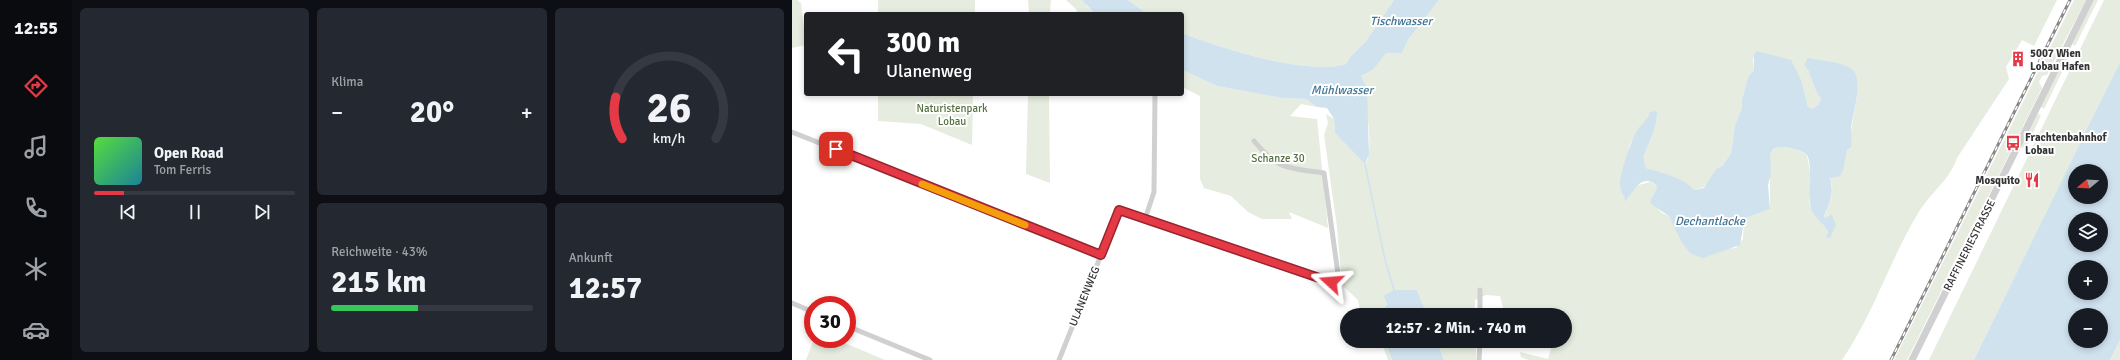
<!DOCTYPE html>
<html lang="de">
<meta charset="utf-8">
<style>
:root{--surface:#171b24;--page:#242831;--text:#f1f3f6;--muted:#9ea1a6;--line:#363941;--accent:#e63946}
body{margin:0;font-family:Signika,sans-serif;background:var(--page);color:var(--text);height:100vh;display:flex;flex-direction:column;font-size:15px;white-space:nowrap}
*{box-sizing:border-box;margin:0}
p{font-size:13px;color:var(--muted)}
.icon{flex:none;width:22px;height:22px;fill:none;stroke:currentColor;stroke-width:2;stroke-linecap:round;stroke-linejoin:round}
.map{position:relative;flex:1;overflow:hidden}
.panel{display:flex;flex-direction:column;gap:8px;padding:8px;background:#0d0f14;width:720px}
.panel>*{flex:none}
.banner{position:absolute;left:12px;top:12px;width:380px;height:84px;border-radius:4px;box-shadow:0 2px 6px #0003;background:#202124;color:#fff;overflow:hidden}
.needle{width:26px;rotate:252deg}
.controls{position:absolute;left:1276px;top:164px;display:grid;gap:8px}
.controls a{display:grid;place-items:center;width:40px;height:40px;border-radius:50%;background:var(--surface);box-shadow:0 2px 6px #0003;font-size:20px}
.speed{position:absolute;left:12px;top:296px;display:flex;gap:8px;font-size:20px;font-weight:700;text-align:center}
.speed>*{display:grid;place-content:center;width:52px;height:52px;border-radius:50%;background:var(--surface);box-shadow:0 2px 6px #0003;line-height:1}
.speed .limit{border:6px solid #d22;background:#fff;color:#111}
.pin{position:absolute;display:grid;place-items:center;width:34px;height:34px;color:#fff;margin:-17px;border-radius:8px;box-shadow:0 2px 6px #0006}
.me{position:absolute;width:44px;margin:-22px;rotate:289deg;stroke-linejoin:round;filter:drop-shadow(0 0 3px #0008)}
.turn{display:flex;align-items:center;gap:14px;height:84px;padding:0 16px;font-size:18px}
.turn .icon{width:52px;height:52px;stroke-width:2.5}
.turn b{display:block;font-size:28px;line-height:34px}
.big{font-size:30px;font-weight:800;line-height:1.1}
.panel .card{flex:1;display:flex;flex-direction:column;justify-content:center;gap:6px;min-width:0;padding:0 14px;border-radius:6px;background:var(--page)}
.panel .dial{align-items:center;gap:0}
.dial svg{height:104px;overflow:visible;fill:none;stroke:var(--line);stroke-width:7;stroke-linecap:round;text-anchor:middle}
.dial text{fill:var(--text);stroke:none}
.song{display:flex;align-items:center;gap:12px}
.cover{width:48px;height:48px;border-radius:6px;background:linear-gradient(135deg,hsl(110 70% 55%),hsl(190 70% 35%))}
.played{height:4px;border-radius:2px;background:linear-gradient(90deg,var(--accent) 15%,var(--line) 15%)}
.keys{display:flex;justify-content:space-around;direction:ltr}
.heat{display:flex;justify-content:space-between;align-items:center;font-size:22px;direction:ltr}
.charge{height:6px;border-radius:3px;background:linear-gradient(90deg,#34c759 43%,var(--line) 0)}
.panel .tiles{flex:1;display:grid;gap:8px;grid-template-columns:repeat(3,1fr)}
.card:first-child{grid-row:span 2}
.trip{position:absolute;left:548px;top:308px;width:232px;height:40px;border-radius:20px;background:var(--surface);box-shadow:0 2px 6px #0003;font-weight:800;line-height:40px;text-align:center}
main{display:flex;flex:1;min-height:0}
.dock{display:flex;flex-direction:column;width:72px;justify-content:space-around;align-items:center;background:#090b0e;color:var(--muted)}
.dock .icon{width:28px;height:28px}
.dock .on{color:var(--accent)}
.dock b{font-size:18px;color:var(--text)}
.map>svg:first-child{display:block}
</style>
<main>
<nav class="dock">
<b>12:55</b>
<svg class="icon on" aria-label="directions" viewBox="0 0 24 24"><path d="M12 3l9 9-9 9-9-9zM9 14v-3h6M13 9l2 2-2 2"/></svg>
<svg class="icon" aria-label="music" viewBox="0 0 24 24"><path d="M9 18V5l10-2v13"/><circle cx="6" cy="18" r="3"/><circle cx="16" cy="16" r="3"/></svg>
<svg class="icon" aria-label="phone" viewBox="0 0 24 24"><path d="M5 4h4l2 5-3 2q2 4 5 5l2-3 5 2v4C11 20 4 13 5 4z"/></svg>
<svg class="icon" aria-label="climate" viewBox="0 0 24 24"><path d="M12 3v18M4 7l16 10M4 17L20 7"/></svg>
<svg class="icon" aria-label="car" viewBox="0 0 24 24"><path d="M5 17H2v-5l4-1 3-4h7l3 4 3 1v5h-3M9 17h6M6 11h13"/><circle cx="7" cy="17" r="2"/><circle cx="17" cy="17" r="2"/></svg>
</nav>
<section class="panel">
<div class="tiles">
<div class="card">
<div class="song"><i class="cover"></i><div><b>Open Road</b><p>Tom Ferris</p></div></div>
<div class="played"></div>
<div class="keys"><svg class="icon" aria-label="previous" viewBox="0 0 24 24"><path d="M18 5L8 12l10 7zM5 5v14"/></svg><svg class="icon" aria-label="pause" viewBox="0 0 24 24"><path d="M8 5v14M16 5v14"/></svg><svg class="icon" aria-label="next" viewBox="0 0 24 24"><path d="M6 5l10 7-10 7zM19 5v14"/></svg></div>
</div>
<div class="card"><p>Klima</p>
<div class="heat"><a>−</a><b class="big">20°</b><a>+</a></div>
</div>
<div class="card dial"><svg viewBox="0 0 100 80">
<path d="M14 69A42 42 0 1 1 86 69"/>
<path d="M14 69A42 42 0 0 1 9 37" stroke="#e63946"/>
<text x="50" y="56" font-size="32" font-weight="700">26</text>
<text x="50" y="72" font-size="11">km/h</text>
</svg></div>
<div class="card"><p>Reichweite · 43%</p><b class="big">215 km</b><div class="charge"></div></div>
<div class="card"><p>Ankunft</p><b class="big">12:57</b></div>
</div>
</section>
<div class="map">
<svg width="1328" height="360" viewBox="0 0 1328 360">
<rect width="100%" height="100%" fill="#fff"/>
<!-- green -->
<path fill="#e6ecdf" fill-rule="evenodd" d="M0 0H5L9 3 14 45 0 48Z
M86 0H183V14H86Z
M236 0H259L258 14H237Z
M274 0H295L294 5 303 14H284L285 10Z
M336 0H602L574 41 558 57 554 64C514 76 429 48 390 33V14H355Z
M647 0H1265L1242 46 1230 40 1214 67 1217 79 1165 158C1158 180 1136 195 1125 215 1097 262 1081 315 1050 360H736L729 357 728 352 756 359 761 342 756 341H773V315H713L708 296 694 295 683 300 682 315H635L625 290 595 303 586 315H569L566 300 550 285 545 227 532 135 536 123 534 114 542 119 543 133 574 164C583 140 572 101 569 76L581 70 594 52 610 53 616 40ZM965 51 1010 82 1016 107 1021 109 1027 104 1029 99 1024 91 1016 70 1012 65 1065 79V97L1059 131V148L1055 150 1052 168 1038 178C1043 193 1039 202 1032 215L1033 218 1038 214V238L1034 239 1036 231C1031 224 1021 216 1019 209 1016 202 1018 196 1019 190 1020 184 1017 160 1014 154 1002 149 993 145 981 149L978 155V209L956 217 952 222 951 239 944 248 897 252 877 216 870 213 862 205 860 198 865 190V186L858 182 843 186 835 201 828 188 829 178 838 144 851 123 865 111C866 124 856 143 852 155 851 158 853 164 854 168L902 190 912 187 919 180 924 169 931 165 939 153 943 125 950 108V100L956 77 962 70 961 59Z
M1282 0H1294L1255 75 1250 76 1247 82 1250 88 1115 360H1102Z
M1301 0H1306L1283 46 1280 44Z
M1312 0H1328V62L1308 104 1182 360H1137Z
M1273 58 1276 60 1252 109 1249 107Z
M390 70 425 86 490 98 514 99 525 107 509 104 498 116 525 119 536 228 497 212 500 219H470L456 212 439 196 412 188 408 179V96L390 87Z
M86 94H181L180 145 129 124 86 121Z
M236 94H257L258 183 234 174Z
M1246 114 1249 115 1234 149 1229 147Z
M22 339H43L93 360H14Z
M1328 340V360H1318Z
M589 341H593L600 360H596Z
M645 341H684V360H652Z"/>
<!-- water -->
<path fill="#cfe2ee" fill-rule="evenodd" d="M290 0H336L355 14H303Z
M602 0H647L616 40 610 53H594L581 70 569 76 575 89 577 154 573 164 543 133 542 119 535 108 525 107 514 99 490 98 425 86 390 70V33C429 48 514 76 554 64L558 57 574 41Z
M965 51 999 60 1010 82 1016 107 1021 109 1027 104 1029 99 1024 91 1016 70 1012 65 1016 58C1028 61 1047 61 1058 68 1074 77 1060 114 1059 129 1059 136 1060 141 1059 148L1055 150 1052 168 1048 176 1038 178C1042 193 1039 202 1032 215L1033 218 1039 214 1044 225 1038 238 1034 239 1036 231C1031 224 1021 216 1019 209 1015 197 1022 162 1014 154 1012 152 1008 151 1005 150 997 147 989 146 981 149L978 155 979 174 976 185 978 209 956 217 952 222 948 245 911 258 902 255 897 252 889 241 877 216 859 204C857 198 865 193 865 186 850 172 841 191 834 202 833 196 829 193 828 187 827 175 839 140 846 129 850 123 856 120 858 112L865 111C866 125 857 142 852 155 851 158 853 164 854 168 868 173 892 177 902 190L912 188 924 169 931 165 939 153 943 125 950 108V100L956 77 962 70V54Z
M1328 62V340L1318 360H1182ZM1283 171H1309V197H1283ZM1283 219H1309V245H1283ZM1283 267H1309V293H1283ZM1283 315H1309V341H1283Z
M602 290H625L635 315H586L595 304 592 296Z
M593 341H645L652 360H600Z"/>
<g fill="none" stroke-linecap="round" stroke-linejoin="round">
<!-- stream -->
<path stroke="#cfe2ee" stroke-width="1.5" d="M573 164 593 260 602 290"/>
<!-- minor -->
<path stroke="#d0d0d0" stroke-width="5" d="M0 132 309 255
M353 219 362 192 363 94
M0 303 21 312
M688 315V290
M55 326 138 360
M267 360 327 210 539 283 544 282 546 274 532 173C496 168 486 170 462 141
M687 360 688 341"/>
<!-- tertiary -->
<path stroke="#d0d0d0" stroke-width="7" d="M1120 360 1298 0"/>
<!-- rail casing -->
<g stroke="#888" stroke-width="3">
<path id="rail" d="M1099 360 1278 0"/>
</g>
<!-- rail -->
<use href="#rail" stroke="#fff" stroke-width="1.5" stroke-dasharray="4.5" stroke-linecap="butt"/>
</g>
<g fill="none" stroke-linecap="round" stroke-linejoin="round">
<!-- route casing -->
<g stroke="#96252e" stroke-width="10">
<path id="route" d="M44 149 309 255 327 210 539 282"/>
</g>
<!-- route -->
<use href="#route" stroke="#e63946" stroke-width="7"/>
<!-- slow -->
<path stroke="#f59e0b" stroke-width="7" d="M130 184 233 225"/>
</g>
<!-- icons -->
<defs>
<g id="building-bare" transform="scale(1.2)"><path d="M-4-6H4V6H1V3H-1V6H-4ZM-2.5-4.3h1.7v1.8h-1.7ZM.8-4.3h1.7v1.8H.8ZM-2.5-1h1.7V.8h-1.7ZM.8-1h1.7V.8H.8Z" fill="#e63946" stroke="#fff" stroke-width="2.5" paint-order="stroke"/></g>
<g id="bus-bare" transform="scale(1.2)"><path d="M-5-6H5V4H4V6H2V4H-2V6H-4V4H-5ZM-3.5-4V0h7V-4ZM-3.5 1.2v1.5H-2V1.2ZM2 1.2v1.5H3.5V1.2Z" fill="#e63946" stroke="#fff" stroke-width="2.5" paint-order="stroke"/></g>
<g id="restaurant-bare" transform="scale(1.2)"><path d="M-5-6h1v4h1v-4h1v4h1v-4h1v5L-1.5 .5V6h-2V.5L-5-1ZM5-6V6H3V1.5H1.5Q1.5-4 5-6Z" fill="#e63946" stroke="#fff" stroke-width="2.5" paint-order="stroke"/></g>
</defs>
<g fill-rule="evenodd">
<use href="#building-bare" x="1226" y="59"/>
<use href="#bus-bare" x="1221" y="143"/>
<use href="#restaurant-bare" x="1240" y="180"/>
</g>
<g text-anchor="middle" stroke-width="4" stroke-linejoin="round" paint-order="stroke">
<!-- poi labels -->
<g font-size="11" font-weight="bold" fill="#333" stroke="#fff" text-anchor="start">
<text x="1238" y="57">5007 Wien<tspan x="1238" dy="13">Lobau Hafen</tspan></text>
<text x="1233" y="141">Frachtenbahnhof<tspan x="1233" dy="13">Lobau</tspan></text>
<text x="1228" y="184" text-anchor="end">Mosquito</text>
</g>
<!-- park labels -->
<g font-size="11" fill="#56703f" stroke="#fff">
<text x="160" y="112">Naturistenpark<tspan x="160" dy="13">Lobau</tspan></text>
<text x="486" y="162">Schanze 30</text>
</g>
<!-- street labels -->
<g font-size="11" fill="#333" stroke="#fff">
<text transform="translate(1177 245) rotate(-63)" y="4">RAFFINERIESTRASSE</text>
<text transform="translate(292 296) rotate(-68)" y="4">ULANENWEG</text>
</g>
<!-- water labels -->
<g font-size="12" font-style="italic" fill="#3f7597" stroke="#fff">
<text x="609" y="25">Tischwasser</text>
<text x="550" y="94">Mühlwasser</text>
<text x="918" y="225">Dechantlacke</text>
</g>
</g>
</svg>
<div class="controls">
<a><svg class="needle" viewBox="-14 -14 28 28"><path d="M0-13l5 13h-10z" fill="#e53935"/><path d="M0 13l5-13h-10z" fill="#9ea1a6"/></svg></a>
<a><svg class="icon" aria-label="layers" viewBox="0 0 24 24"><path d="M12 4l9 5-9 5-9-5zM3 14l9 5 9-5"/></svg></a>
<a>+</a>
<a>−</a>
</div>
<div class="speed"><div class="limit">30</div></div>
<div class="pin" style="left:44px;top:149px;background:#d93025"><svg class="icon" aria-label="arrive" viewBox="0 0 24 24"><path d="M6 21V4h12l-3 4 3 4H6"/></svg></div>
<svg class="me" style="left:539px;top:282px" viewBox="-20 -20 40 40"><path d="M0-17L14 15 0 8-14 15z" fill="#e63946" stroke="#fff" stroke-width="4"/></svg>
<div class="trip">12:57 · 2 Min. · 740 m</div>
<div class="banner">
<div class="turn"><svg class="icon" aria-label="left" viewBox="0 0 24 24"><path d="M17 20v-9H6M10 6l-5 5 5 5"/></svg><div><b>300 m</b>Ulanenweg</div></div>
</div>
</div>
</main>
